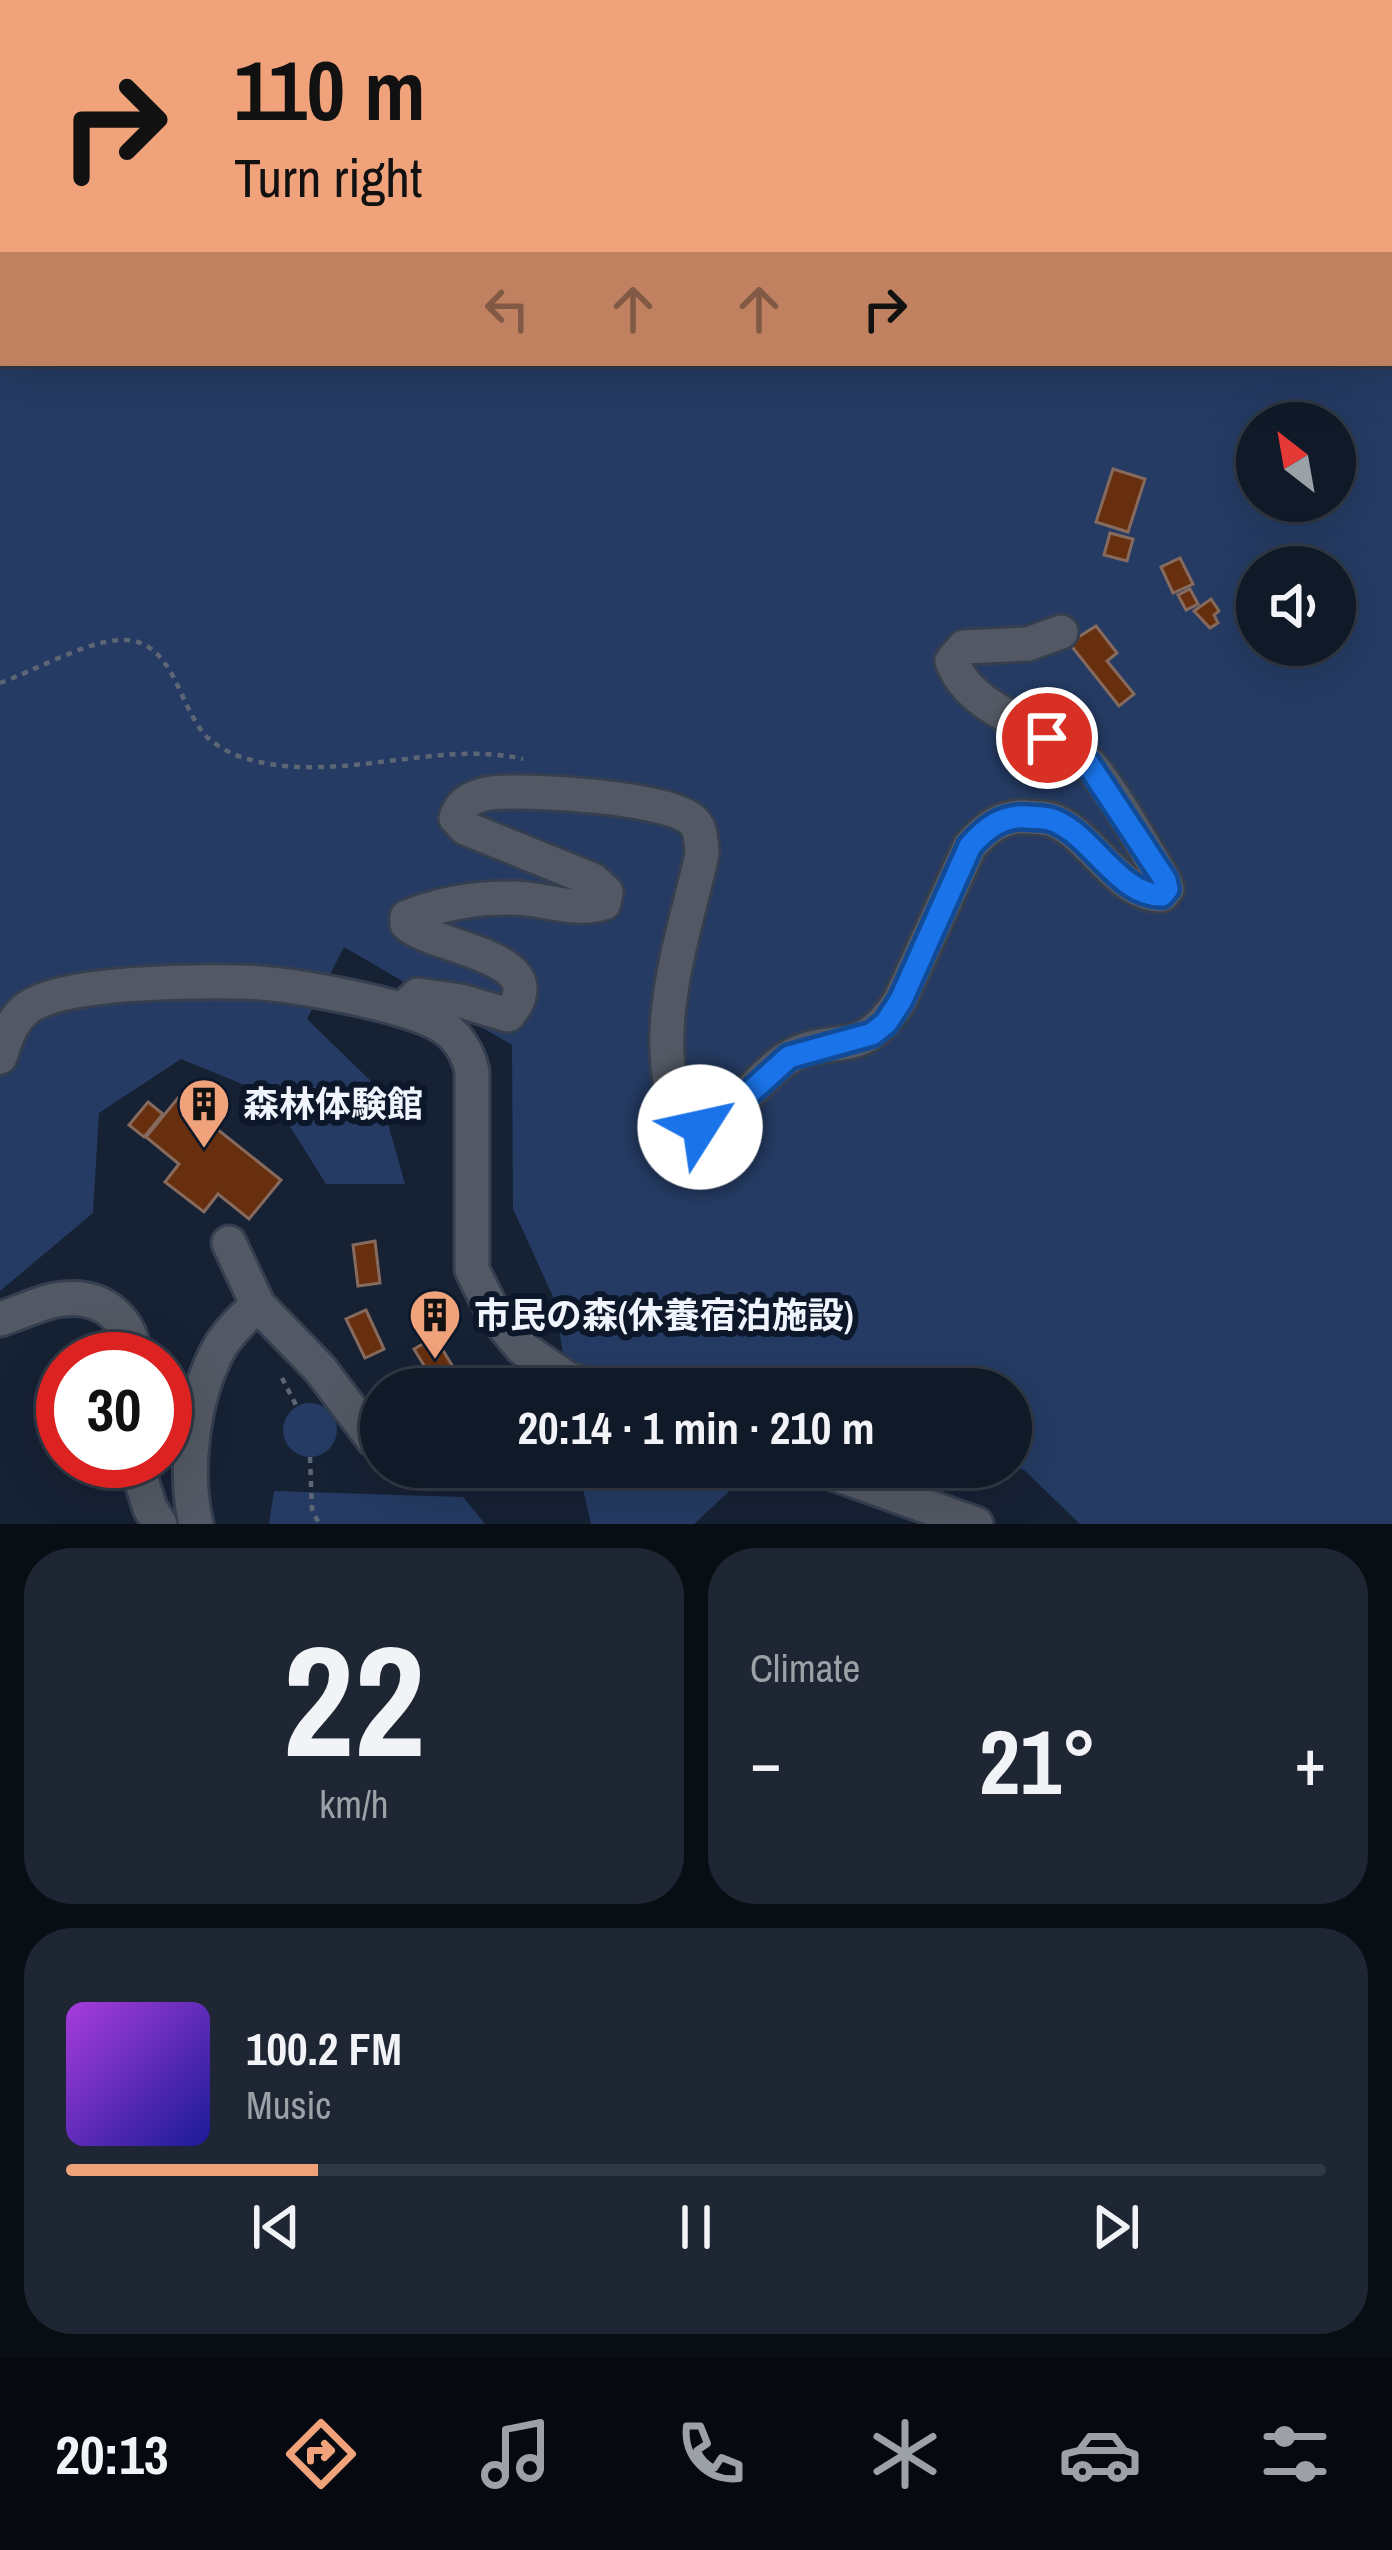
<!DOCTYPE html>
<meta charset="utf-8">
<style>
:root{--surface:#101927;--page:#1e2633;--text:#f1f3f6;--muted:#9ca0a7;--line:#303844;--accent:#f0a27a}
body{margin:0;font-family:"Archivo Narrow","Noto Sans JP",sans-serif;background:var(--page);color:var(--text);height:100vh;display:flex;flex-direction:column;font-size:45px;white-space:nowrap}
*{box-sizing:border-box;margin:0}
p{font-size:39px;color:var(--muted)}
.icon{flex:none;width:66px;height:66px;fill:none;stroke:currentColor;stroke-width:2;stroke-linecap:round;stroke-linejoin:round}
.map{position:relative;height:1524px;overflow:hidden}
.panel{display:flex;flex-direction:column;gap:24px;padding:24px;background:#090e15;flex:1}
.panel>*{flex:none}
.banner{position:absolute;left:0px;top:0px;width:1392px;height:366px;box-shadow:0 12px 48px #0002,0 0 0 3px var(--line);background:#f0a27a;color:#111;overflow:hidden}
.needle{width:78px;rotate:329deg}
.controls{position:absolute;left:1236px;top:402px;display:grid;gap:24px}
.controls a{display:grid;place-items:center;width:120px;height:120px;border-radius:50%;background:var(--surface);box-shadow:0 12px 48px #0002,0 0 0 3px var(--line);font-size:60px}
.speed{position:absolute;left:36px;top:1332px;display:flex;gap:24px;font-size:60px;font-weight:700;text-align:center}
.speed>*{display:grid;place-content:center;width:156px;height:156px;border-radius:50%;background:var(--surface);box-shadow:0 12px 48px #0002,0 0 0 3px var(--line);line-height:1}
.speed .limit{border:18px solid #d22;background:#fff;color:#111}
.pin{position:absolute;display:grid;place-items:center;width:102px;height:102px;color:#fff;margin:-51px;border:6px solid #fff;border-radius:50%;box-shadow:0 3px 12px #0007}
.me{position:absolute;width:132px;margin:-66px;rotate:55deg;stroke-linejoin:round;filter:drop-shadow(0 0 9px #0008)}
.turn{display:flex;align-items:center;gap:42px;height:252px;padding:0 36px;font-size:54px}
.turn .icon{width:156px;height:156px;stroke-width:2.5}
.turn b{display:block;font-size:84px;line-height:102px}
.lanes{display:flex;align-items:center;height:114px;padding:0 36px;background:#0003;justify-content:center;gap:60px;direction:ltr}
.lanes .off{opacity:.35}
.big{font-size:90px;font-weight:800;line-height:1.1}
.panel .tile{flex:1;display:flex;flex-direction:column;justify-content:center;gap:18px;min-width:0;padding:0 42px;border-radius:48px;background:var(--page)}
.panel .dial{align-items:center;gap:0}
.dial b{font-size:156px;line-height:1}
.song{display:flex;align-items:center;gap:36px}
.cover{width:144px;height:144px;border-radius:18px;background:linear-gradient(135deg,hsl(280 70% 55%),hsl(240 70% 35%))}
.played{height:12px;border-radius:6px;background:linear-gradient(90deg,var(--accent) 20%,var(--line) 20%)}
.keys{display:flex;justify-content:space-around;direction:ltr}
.heat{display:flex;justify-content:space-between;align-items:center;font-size:66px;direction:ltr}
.panel .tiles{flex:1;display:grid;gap:24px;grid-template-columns:1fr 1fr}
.tile:last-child{grid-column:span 2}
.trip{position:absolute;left:360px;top:1368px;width:672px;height:120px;border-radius:60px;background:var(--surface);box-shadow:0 12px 48px #0002,0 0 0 3px var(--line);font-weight:800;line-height:120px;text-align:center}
.tabs{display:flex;height:192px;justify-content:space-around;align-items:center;background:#060a10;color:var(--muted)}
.tabs .icon{width:84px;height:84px}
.tabs .current{color:var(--accent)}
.tabs b{font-size:54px;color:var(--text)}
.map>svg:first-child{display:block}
</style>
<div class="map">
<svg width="1392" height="1524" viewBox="0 0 1392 1524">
<rect width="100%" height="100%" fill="#162134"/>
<!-- green -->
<path fill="#253b63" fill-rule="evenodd" d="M0 0H1392V1524H1080L1024 1470 1011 1466V1389H568L555 1301 513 1209 512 1045 344 947 307 1019 378 1088 405 1184H326L271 1096 181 1059 99 1113 93 1213 0 1291ZM3 3H1389V363H3ZM1257 423H1335V501H1257ZM1257 567H1335V645H1257Z
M283 1430a27 27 0 1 1 54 0a27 27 0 1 1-54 0Z
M578 1467H755L694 1524H591Z
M274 1491 463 1497 485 1524H269Z"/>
<!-- building -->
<path fill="#672f0e" stroke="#866a5d" stroke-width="3" d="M1113 469 1145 479 1128 532 1096 522Z
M1110 533 1133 539 1127 561 1104 555Z
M1180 558 1193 584 1173 593 1161 567Z
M1190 589 1198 604 1186 610 1178 595Z
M1211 599 1219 611 1214 615 1218 623 1210 628 1194 611Z
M1096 626 1117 653 1107 661 1134 694 1119 706 1069 643Z
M178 1098 281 1180 249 1219 218 1194 204 1212 165 1182 179 1164 146 1137Z
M148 1102 163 1114 144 1137 129 1125Z
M375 1241 380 1283 358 1286 353 1245Z
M366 1310 384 1349 365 1358 346 1319Z
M435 1337 456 1372 436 1385 414 1349Z"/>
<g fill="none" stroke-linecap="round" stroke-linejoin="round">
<!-- street casing -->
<g stroke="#353f50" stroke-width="39">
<path id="street" d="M402 1010 418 995 461 1001 508 1015C559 956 434 949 407 924V917C439 904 475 898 510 898 542 897 573 913 604 903L606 892 593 880 465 828 456 818C460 802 476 795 491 793 527 789 667 797 692 820 702 828 701 842 702 854 684 937 643 1045 685 1126 729 1130 753 1079 786 1059 834 1029 859 1065 900 1000L970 846C985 829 1002 815 1027 817 1035 818 1047 817 1055 821 1093 837 1119 896 1162 895L1167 889 1164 880C1145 850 1109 783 1086 761 1047 726 971 715 952 661L964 647 1028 644 1061 632
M0 1057C6 1039 11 1021 26 1009 60 981 198 981 244 982 289 983 405 1004 442 1026 458 1036 468 1053 472 1071V1270L494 1314 522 1348 566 1378 596 1389
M229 1243 258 1305 320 1369 373 1439
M0 1319C20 1313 44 1300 64 1299 104 1295 133 1321 134 1359
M135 1461 150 1508 160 1524
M816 1467 976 1524
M196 1524C184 1472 192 1404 215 1356 224 1336 242 1319 258 1305"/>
</g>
<!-- path -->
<path stroke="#5d6675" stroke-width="4.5" stroke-dasharray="6 6" stroke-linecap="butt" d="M0 683C34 671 86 641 121 640 175 638 178 709 208 738 218 747 235 756 248 759 336 785 438 739 523 759
M282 1378 297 1407
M310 1457 312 1509 319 1524"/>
<!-- street -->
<use href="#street" stroke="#535964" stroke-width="33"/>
</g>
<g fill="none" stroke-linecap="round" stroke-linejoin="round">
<!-- route casing -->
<g stroke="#114b97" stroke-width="30">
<path id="route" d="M700 1127 747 1095 789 1057 872 1034 886 1023 901 1000 970 846C985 829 1002 815 1027 817 1035 818 1047 817 1055 821 1094 837 1119 896 1162 895L1167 889 1165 880 1087 762 1047 738"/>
</g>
<!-- route -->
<use href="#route" stroke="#1a73e8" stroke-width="21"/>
</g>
<!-- icons -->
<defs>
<g id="building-pin" transform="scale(2.7)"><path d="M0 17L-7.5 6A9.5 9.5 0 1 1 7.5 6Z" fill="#f0a27a" stroke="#0d172a"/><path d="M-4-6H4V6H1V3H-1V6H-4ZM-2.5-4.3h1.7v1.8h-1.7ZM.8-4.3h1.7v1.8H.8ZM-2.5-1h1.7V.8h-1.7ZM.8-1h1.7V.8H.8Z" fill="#111"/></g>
</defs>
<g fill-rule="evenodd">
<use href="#building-pin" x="204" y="1104"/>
<use href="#building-pin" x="435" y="1315"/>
</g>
<g text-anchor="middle" stroke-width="12" stroke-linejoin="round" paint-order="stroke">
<!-- poi labels -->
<g font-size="36" font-weight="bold" fill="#f0f4fd" stroke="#0d172a" text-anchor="start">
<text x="243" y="1117">森林体験館</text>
<text x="474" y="1328">市民の森(休養宿泊施設)</text>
</g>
</g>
</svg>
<div class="controls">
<a><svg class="needle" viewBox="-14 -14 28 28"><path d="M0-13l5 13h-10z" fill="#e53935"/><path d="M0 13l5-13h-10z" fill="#9ca0a7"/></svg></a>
<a><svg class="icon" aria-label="sound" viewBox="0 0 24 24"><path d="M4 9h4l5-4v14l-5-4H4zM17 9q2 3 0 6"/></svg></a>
</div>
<div class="speed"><div class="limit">30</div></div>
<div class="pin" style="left:1047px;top:738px;background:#d93025"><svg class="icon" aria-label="arrive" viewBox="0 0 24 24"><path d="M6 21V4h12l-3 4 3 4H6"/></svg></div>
<svg class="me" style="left:700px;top:1127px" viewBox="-20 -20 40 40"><circle r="19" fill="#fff"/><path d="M0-13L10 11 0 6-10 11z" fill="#1a73e8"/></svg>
<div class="trip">20:14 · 1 min · 210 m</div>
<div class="banner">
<div class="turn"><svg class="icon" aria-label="right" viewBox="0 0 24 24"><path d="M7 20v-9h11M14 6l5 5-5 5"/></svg><div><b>110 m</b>Turn right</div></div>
<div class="lanes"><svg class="icon off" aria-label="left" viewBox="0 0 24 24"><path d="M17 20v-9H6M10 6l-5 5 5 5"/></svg><svg class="icon off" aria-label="ahead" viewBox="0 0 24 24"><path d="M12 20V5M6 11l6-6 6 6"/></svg><svg class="icon off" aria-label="ahead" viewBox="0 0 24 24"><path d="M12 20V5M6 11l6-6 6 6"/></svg><svg class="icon" aria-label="right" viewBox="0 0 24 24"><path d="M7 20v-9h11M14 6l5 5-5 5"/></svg></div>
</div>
</div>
<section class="panel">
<div class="tiles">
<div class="tile dial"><b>22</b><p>km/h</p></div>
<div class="tile"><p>Climate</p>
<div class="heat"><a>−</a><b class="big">21°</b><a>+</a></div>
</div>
<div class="tile">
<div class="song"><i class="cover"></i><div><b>100.2 FM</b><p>Music</p></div></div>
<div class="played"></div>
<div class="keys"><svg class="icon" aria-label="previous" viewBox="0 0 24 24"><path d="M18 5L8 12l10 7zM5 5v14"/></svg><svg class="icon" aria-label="pause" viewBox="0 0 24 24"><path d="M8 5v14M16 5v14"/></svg><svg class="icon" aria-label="next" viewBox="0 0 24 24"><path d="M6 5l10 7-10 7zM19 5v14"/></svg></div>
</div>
</div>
</section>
<nav class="tabs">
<b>20:13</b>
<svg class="icon current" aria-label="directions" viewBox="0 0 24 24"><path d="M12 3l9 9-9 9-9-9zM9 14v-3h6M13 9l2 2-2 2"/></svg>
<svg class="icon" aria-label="music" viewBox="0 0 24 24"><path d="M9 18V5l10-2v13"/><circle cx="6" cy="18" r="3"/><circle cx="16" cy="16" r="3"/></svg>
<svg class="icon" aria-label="phone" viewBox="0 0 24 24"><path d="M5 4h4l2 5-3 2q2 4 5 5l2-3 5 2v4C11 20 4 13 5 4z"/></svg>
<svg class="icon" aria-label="climate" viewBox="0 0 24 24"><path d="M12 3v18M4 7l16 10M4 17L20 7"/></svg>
<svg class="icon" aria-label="car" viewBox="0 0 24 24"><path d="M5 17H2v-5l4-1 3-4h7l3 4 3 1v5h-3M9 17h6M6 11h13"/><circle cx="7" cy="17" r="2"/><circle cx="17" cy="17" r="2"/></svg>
<svg class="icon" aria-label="filters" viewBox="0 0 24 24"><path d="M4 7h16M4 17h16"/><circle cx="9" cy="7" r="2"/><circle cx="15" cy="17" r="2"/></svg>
</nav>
